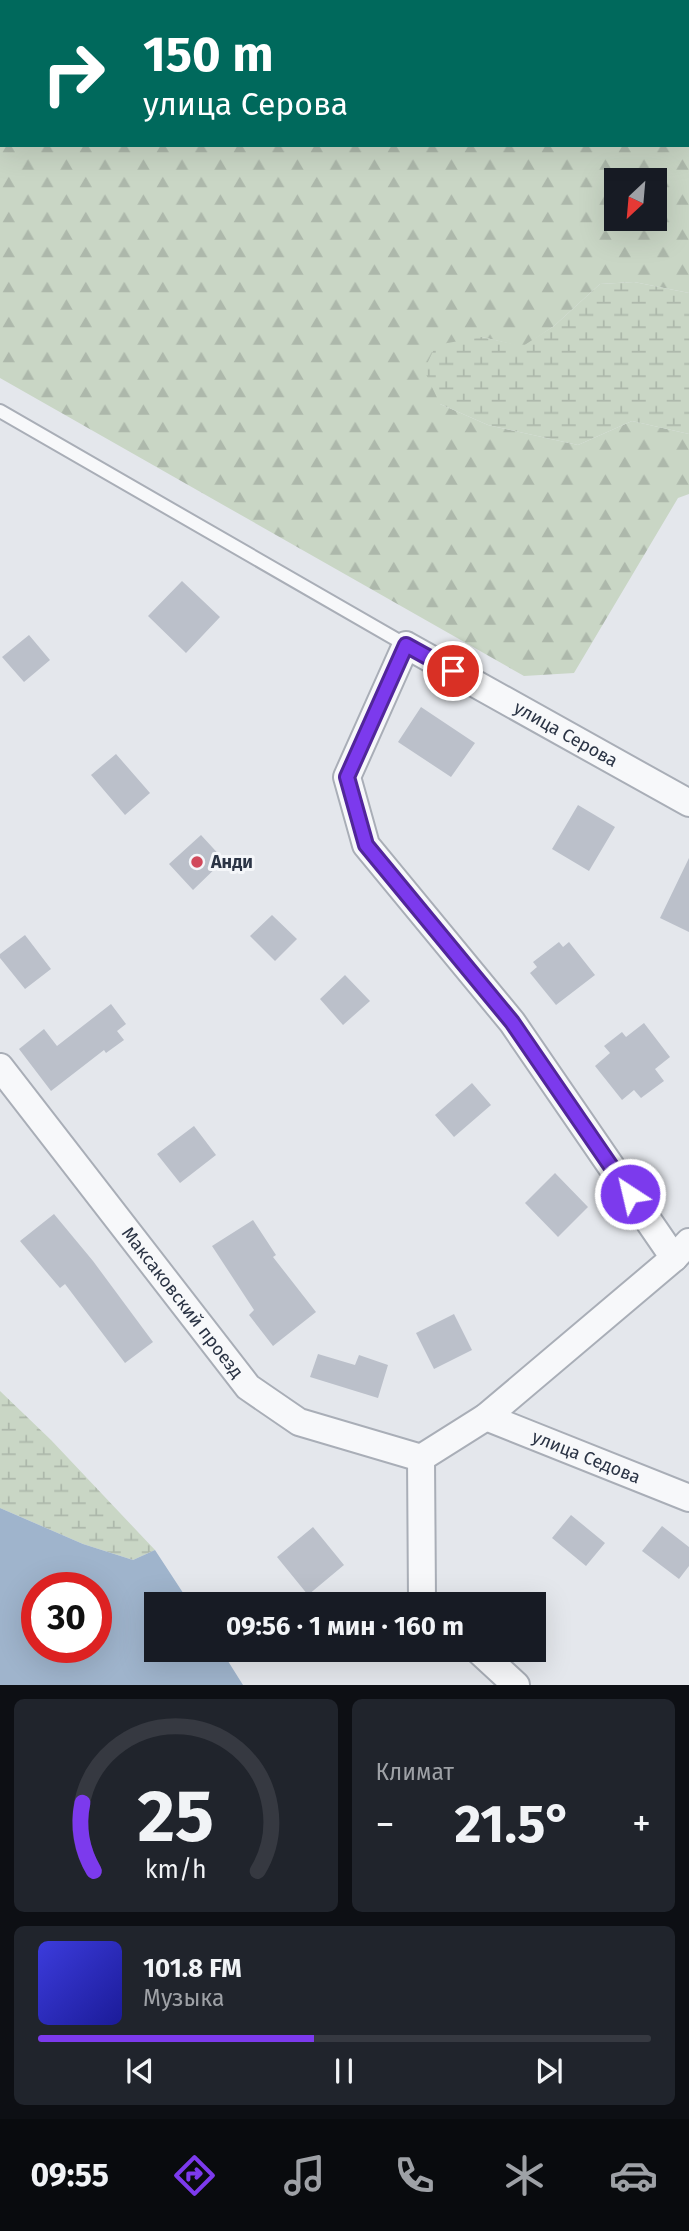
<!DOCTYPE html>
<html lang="ru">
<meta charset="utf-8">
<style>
:root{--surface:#171b24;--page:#20242c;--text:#f1f3f6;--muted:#9ea1a6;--line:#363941;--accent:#7c3aed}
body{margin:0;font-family:"Fira Sans",sans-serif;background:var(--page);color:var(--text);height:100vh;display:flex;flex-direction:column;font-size:26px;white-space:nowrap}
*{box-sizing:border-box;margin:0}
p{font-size:23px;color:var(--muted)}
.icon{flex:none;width:38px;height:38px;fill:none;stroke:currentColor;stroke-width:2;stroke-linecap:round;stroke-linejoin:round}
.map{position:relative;height:1685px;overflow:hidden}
.drawer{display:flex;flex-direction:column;gap:14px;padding:14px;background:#0d0f14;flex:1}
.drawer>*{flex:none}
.guide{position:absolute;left:0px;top:0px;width:690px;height:147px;box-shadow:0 7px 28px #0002;background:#00695c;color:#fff;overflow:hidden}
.needle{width:46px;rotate:206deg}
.fabs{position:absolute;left:604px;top:168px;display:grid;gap:14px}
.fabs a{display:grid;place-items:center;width:63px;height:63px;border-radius:0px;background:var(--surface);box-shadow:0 7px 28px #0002;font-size:35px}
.speed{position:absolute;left:21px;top:1572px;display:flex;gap:14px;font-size:35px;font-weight:700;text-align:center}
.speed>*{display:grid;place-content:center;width:91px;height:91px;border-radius:50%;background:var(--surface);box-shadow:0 7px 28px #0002;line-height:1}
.speed .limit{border:10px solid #d22;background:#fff;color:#111}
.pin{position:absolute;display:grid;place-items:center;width:60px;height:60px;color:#fff;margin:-30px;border:4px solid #fff;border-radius:50%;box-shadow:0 2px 7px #0007}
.me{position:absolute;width:77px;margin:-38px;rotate:325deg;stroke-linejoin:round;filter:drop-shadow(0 0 5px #0008)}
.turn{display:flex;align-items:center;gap:24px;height:147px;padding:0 28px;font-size:32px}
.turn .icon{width:91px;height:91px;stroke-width:2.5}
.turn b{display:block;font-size:49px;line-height:60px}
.big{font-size:52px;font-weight:700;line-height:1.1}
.drawer .widget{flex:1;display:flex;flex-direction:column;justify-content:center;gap:10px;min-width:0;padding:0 24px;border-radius:10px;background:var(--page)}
.drawer .dial{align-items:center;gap:0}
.dial svg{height:182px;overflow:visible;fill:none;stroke:var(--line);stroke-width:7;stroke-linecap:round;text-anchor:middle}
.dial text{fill:var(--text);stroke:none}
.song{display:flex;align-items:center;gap:21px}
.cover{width:84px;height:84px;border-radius:10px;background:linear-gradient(135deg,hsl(240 70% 55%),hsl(240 70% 35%))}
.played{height:7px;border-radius:4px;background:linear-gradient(90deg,var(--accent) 45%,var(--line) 45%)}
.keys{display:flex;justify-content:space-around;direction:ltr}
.heat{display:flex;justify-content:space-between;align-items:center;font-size:38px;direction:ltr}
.drawer .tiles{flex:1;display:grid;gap:14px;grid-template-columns:1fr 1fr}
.widget:last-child{grid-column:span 2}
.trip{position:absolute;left:144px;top:1592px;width:402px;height:70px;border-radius:0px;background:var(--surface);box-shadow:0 7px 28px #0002;font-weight:700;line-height:70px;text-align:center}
.tab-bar{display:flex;height:112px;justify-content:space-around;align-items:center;background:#090b0e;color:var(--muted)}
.tab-bar .icon{width:49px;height:49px}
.tab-bar .on{color:var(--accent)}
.tab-bar b{font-size:32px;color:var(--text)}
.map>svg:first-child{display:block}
</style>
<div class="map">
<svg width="689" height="1685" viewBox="0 0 689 1685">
<defs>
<pattern id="forest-firs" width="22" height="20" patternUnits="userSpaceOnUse" patternTransform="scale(1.75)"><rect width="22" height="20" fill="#c9d6c5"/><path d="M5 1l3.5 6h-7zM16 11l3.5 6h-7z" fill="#adb8ab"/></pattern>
<pattern id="wetland-marsh" width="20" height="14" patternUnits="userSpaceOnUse" patternTransform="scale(1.75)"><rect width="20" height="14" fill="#c9d6c5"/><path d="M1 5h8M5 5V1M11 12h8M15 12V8" fill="none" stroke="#adb8ab"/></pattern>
</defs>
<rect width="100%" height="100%" fill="#e4e7ec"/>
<!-- forest -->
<path fill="url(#forest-firs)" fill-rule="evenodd" d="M0 0H689V293L634 282 600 284 554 326 523 347 482 337 440 404 488 425 578 445 632 421 689 434V494L678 498 574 673 524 676 0 378ZM2 2H688V145H2ZM616 180H654V219H616Z"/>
<!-- wetland -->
<path fill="url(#wetland-marsh)" d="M634 282 689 293V434L632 421 578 445 488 425 440 404 424 370 436 345 482 337 523 346 554 326 600 284Z
M0 1391 51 1440 155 1550 133 1560 83 1544 0 1508Z"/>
<!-- water -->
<path fill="#9fb4cc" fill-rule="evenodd" d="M0 1508 83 1544 133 1560 155 1550 191 1605H156V1650H221L243 1685H0ZM37 1587H96V1647H37Z"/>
<!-- building -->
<path fill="#bbc0ca" d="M182 581 220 617 186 653 148 616Z
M29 635 50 660 24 682 2 657Z
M421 707 475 743 451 777 398 742Z
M116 754 150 793 125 815 91 775Z
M578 805 615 827 589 871 552 849Z
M201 835 224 860 193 890 169 864Z
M689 858V932L660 918Z
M272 915 297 939 275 961 250 936Z
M25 935 51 969 25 989 0 958V954Z
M559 942 563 947 569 942 595 975 556 1005 530 973 537 967 533 962Z
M345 975 370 1001 343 1025 320 999Z
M111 1004 126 1024 117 1031 124 1040 106 1053 104 1050 51 1091 19 1049 44 1029 57 1046Z
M644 1023 670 1057 655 1069 664 1081 641 1098 634 1090 622 1100 595 1066 610 1053 604 1046 622 1032 626 1037Z
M472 1083 491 1105 454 1137 435 1115Z
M194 1126 216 1155 180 1183 157 1154Z
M555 1173 588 1207 558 1237 525 1203Z
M54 1214 93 1261 153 1342 125 1363 65 1284 60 1288 20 1241Z
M253 1220 276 1255 273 1257 316 1312 273 1346 249 1315 254 1310 212 1246Z
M454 1314 472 1350 434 1369 416 1333Z
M318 1354 355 1365 359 1355 388 1365 378 1398 310 1377Z
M571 1515 605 1543 586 1566 552 1538Z
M662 1526 689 1547V1566L679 1579 642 1551Z
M313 1527 344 1565 308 1595 277 1557Z"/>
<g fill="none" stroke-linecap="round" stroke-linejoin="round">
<!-- service casing -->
<g stroke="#a9aeb7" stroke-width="16">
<path id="service" d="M0 411 406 645"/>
</g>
<!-- minor casing -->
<g stroke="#a9aeb7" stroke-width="30">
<g id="minor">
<path id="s1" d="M0 1067 248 1387 299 1422 421 1458"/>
<path id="s2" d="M674 1258 512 1022 366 845 347 777 406 645 689 803"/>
<path id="s3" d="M486 1417 689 1498"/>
<path d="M421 1458 486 1417 674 1258 689 1242"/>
<path d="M421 1458 422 1600 427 1605"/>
<path d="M478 1650 516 1685"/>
</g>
</g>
<!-- service -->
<use href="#service" stroke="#f7f8fa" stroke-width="12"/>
<!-- minor -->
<use href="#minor" stroke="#f7f8fa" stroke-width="26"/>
</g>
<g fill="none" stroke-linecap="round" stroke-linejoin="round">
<!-- route casing -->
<g stroke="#51269a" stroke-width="18">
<path id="route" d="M453 671 406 645 347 777 366 845 512 1022 630 1194"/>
</g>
<!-- route -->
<use href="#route" stroke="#7c3aed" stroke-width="12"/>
</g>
<!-- markers -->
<circle fill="#d1495b" stroke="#f4f6f9" stroke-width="2.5" cx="197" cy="862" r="7"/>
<g text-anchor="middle" stroke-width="6" stroke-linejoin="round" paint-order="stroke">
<!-- street labels -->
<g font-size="18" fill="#2b3445" stroke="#f4f6f9">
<text dy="6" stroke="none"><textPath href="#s2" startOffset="914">улица Серова</textPath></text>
<text dy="6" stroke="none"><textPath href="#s1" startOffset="298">Максаковский проезд</textPath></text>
<text dy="6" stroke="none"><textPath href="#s3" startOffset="108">улица Седова</textPath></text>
</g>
<!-- poi labels -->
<g font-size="18" font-weight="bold" fill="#2b3445" stroke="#f4f6f9" text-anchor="start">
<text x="211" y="868">Анди</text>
</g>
</g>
</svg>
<div class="fabs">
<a><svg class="needle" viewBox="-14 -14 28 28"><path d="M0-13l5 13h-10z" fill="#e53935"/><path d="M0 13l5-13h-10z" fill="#9ea1a6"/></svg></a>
</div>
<div class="speed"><div class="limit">30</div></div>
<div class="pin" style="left:453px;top:671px;background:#d93025"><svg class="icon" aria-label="arrive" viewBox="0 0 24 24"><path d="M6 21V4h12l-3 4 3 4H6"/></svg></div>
<svg class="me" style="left:630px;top:1194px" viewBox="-20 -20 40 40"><circle r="17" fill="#7c3aed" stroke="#fff" stroke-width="3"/><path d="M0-11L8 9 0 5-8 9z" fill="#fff"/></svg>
<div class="trip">09:56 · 1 мин · 160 m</div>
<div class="guide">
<div class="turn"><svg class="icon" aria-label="right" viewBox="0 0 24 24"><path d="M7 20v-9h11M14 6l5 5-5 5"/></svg><div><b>150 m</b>улица Серова</div></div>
</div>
</div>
<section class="drawer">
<div class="tiles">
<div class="widget dial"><svg viewBox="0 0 100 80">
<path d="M14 69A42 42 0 1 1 86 69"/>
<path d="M14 69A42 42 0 0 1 9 39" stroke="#7c3aed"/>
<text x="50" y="56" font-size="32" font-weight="700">25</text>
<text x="50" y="72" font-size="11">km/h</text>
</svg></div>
<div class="widget"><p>Климат</p>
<div class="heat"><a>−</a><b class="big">21.5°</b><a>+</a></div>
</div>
<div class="widget">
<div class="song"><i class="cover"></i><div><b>101.8 FM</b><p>Музыка</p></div></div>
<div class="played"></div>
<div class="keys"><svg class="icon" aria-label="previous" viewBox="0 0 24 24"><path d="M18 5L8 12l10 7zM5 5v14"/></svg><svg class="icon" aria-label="pause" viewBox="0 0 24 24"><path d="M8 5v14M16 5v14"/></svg><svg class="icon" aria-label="next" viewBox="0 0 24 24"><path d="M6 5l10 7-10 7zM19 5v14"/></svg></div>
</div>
</div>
</section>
<nav class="tab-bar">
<b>09:55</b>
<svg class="icon on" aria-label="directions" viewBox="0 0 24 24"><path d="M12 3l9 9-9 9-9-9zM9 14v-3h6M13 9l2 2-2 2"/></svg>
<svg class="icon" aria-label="music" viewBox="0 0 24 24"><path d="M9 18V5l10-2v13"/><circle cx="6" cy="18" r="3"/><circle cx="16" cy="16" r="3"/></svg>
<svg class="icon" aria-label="phone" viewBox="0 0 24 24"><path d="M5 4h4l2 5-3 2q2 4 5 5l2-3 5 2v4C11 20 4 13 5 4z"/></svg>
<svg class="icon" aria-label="climate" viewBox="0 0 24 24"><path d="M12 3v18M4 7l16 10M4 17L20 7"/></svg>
<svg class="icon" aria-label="car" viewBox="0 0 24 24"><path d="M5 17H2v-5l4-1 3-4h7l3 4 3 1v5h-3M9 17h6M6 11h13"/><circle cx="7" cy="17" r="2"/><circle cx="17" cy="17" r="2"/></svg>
</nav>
